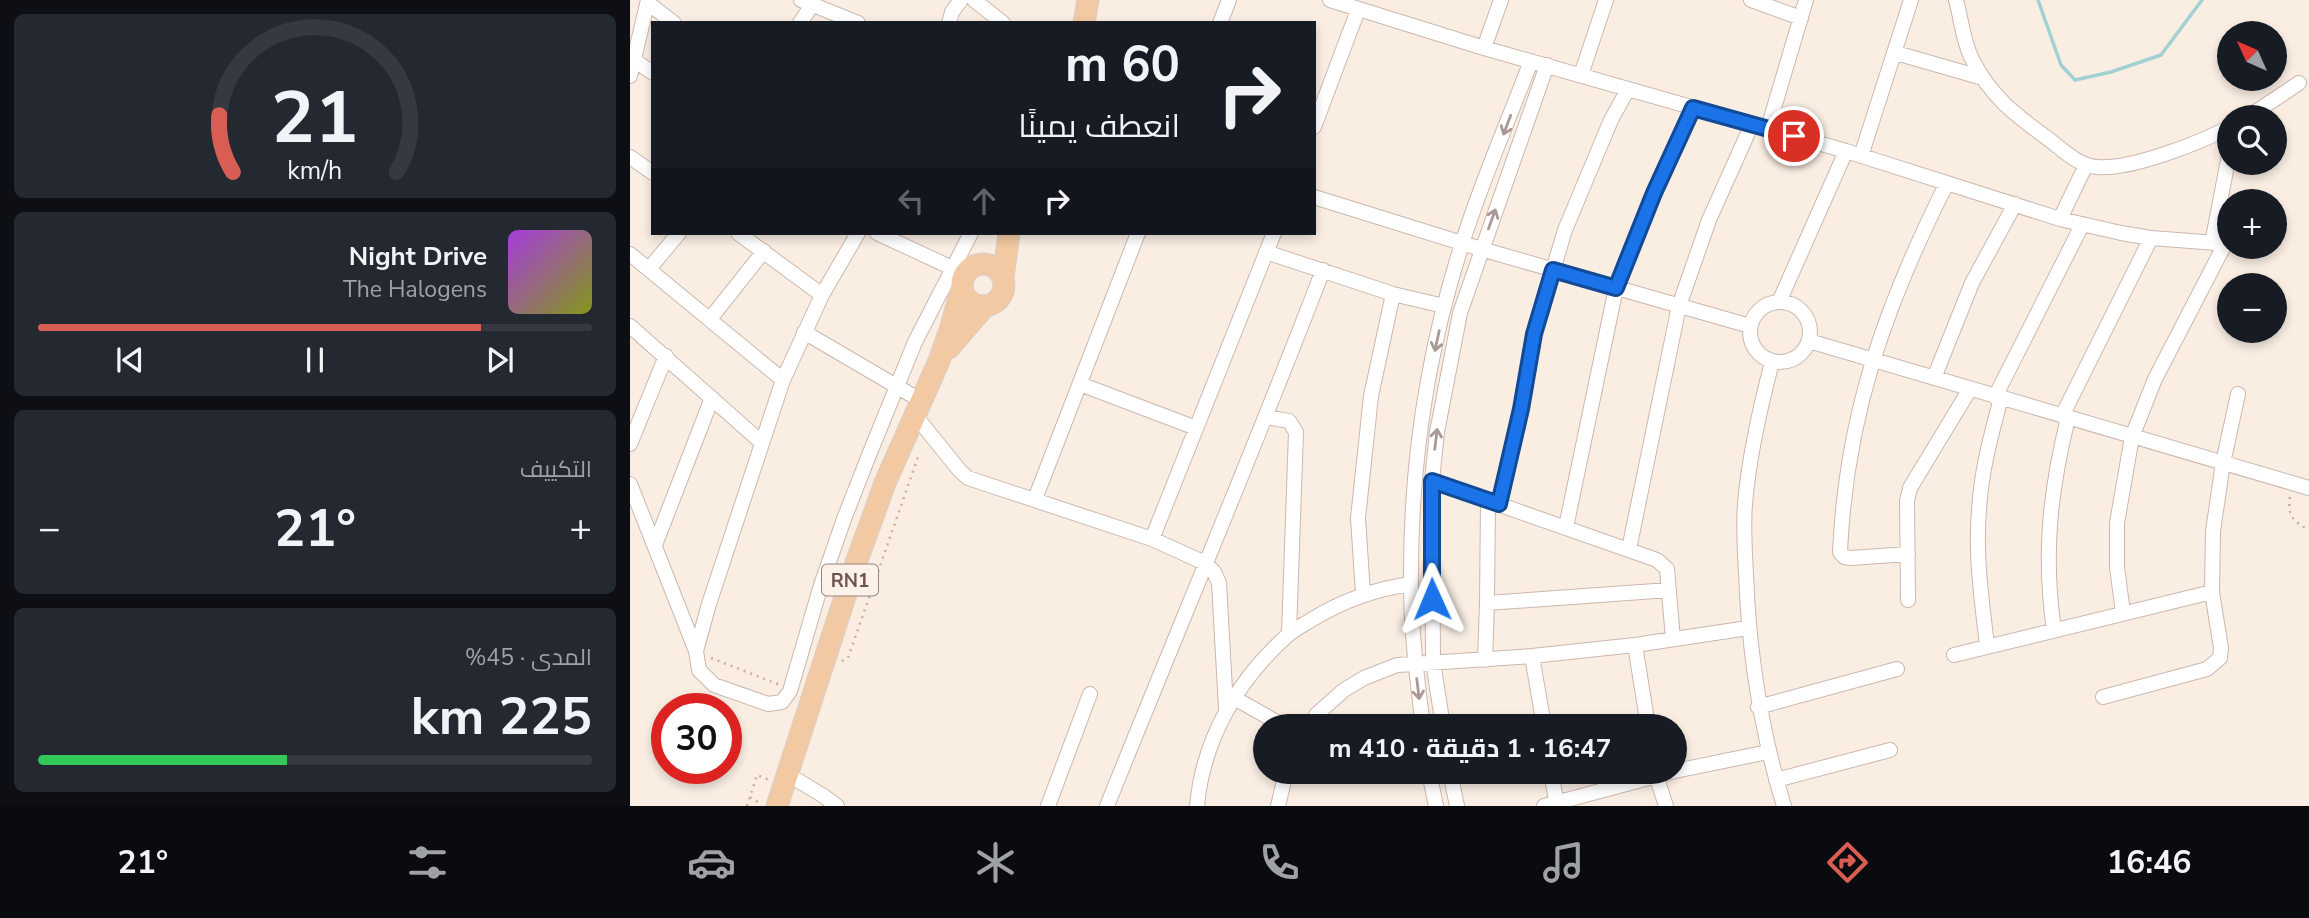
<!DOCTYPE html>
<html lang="ar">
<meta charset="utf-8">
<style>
:root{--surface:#171b24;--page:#242831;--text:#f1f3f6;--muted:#9ea1a6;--line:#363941;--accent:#d85e54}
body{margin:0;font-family:"Nunito Sans",Cairo,sans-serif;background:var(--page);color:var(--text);direction:rtl;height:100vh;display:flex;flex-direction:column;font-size:26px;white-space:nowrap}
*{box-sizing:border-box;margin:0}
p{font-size:23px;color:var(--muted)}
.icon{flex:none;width:38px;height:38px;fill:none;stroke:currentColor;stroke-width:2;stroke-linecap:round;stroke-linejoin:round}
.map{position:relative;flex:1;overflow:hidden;direction:ltr}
.panel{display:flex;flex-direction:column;gap:14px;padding:14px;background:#0d0f14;width:630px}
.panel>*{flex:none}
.hud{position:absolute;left:21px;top:21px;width:665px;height:214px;border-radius:0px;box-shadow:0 4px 10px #0003;direction:rtl;background:#171b24;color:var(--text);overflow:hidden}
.needle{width:46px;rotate:315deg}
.controls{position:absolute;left:1587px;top:21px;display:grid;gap:14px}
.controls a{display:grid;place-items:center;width:70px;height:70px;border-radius:50%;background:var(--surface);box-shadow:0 4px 10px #0003;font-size:35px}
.speed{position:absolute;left:21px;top:693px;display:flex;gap:14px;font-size:35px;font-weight:700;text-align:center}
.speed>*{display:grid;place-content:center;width:91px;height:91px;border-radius:50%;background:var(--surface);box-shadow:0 4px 10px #0003;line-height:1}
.speed .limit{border:10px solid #d22;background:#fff;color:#111}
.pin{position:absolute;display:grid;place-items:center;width:60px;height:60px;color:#fff;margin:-30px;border:4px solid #fff;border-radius:50%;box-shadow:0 2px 7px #0007}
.me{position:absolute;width:77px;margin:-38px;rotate:359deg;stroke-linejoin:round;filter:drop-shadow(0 0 5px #0008)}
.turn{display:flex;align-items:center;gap:24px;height:147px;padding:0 21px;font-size:32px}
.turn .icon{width:91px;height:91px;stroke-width:2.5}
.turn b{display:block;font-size:49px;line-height:60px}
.lanes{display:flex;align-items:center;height:66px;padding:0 21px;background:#0003;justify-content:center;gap:35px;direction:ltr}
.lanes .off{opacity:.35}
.big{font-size:52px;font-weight:700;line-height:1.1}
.panel .card{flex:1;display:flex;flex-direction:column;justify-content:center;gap:10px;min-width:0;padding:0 24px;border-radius:10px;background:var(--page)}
.panel .dial{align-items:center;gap:0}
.dial svg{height:182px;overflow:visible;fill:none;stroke:var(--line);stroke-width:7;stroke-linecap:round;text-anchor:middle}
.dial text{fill:var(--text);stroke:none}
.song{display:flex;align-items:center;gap:21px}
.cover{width:84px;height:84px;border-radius:10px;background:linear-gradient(135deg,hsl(280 70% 55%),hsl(70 70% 35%))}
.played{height:7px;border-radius:4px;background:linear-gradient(90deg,var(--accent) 80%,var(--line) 80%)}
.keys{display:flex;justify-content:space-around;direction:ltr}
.heat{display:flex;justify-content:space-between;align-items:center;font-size:38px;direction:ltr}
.charge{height:10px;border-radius:5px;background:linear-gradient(90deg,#34c759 45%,var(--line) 0)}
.trip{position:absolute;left:623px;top:714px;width:434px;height:70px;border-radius:35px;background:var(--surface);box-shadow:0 4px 10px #0003;font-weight:700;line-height:70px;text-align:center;direction:rtl}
.tabs{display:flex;height:112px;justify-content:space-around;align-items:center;background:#090b0e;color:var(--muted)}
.tabs .icon{width:49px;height:49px}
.tabs .on{color:var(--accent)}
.tabs b{font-size:32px;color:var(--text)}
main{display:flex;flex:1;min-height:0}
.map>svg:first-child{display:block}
</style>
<main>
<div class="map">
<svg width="1679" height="806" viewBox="0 0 1679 806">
<rect width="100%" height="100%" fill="#faeee3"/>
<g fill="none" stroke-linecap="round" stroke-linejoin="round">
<!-- stream -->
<path stroke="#a1d1d2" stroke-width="3.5" d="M1408 0 1431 65 1445 80 1481 72 1531 55 1572 0"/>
<!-- minor casing -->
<g stroke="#ccb7ae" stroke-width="16">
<path id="minor" d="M171 0 228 23
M344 0 373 23
M700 0 854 48 1216 151 1430 219 1491 233 1521 238 1600 244
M1121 0 1171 18
M1326 0C1331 18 1333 40 1341 57 1360 97 1387 116 1421 141 1435 152 1450 166 1467 167 1501 170 1569 143 1600 127
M18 3 44 23
M170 23 182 5
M319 23 322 12 331 0
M590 23 599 0
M854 48 871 0
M1266 53 1353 78
M4 60 23 73
M951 75 976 0
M0 76 18 0
M1618 117 1669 83
M684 127 728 10
M1138 128 1176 0
M1231 156 1281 0
M0 157 23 173
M684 197 851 249 1120 326
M1430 219 1456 165
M108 233 192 295
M247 233 335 274
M1582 243 1600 150
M636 252 763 294 814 306
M0 254 153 380
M19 269 49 233
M1120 332a30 30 0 1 1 60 0a30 30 0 1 1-60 0Z
M1149 302 1216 151
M80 319 134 251
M0 326 131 442
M174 332 290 400
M1179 341 1679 488
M1142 362C1130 408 1119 455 1115 504 1113 527 1115 551 1116 574 1119 655 1130 728 1154 806
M1304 378 1342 283 1385 204
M450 384 566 428
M1365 397 1452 225
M284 414 330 471 338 478 522 539 575 563 584 572 589 583 596 708
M1432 416 1521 238
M637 417 659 421 666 432 659 633
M0 444 36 356
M802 481 1027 560 1037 569 1043 639
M0 484 66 651 69 670 84 685 138 704 152 702 160 691 191 585 214 519 239 455 285 342 341 233
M405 499 508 233
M869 504 891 409 904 334 935 230 981 120 998 89
M936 527 986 288 1024 193 1063 108
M522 539 644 233
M25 545 82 398
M999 549 1049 306 1079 220 1122 124
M1278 554 1221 558 1214 557 1210 552C1216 415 1256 304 1317 183
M733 594 728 518 741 396 763 294
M1278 600 1277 501 1280 488 1340 389
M857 603 858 500
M1493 613 1487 567V523L1502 437 1525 379 1595 244
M1424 630C1413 555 1420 491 1438 418
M1005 645 1018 726
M1357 646C1352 601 1345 556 1349 510 1351 472 1361 435 1371 398
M66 651 79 604 153 380 192 295 228 233
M1324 655 1582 592
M902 656 914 726
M855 660 857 603 1039 590
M1473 697 1577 669 1590 658 1591 648 1582 592 1583 531 1593 463 1608 394
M604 698 654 726
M1128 707 1267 669
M679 726 687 714 714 690 734 678 767 665 902 656 1005 645 1118 628
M793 726C787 679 781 631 781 584 780 470 797 353 832 244 851 182 878 122 901 61
M813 726 803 662 802 481 807 432 830 313 917 65
M1045 771 1138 752
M799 772 806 806
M820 772 827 806
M921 772 927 806
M1025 772 1036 806
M157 774 192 795 207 806
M1146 780 1260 750
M418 806 460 694
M477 806C549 627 624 450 693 270
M567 806C573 739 608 679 658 635 665 629 673 625 681 620 712 601 744 589 781 584
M648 806 656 772
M914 806 1041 772"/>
</g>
<!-- primary casing -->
<g stroke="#d7cfcd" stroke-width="23">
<path id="primary" d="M454 23 458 0
M332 285a21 21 0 1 1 42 0a21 21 0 1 1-42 0Z
M373 278 379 233
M319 348 355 306
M147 806 226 563 255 483 309 361 321 327 332 286"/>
</g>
<!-- path -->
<path stroke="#d1ada1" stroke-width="2.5" stroke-dasharray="2 5" stroke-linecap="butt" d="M1660 497C1657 516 1663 521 1679 530
M81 658 150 685
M212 661 218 658 288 457 285 456
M120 797 131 804
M117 806 127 775 137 779 138 776"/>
<!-- minor -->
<use href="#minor" stroke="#fff" stroke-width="14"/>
<!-- primary -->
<use href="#primary" stroke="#f2c9a2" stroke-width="21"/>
</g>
<!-- one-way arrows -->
<defs><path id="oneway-shaft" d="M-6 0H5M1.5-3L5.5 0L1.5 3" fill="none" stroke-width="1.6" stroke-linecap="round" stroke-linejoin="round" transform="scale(1.75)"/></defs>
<g stroke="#a99894">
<use href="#oneway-shaft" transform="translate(877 125) rotate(111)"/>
<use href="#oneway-shaft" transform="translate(862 219) rotate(-70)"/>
<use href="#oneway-shaft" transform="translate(807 341) rotate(102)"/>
<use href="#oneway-shaft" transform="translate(806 439) rotate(-83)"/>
<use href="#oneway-shaft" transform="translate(788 689) rotate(83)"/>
</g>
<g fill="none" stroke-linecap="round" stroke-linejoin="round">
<!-- route casing -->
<g stroke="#114b97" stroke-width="18">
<path id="route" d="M802 599V481L869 504 891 409 904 334 923 270 986 288 1024 193 1063 108 1164 136"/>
</g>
<!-- route -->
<use href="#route" stroke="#1a73e8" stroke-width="12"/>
</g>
<g text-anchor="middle" stroke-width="6" stroke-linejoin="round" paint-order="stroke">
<!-- shield labels -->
<rect fill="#fdf2e9" stroke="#9a837b" stroke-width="2" x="192" y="564.5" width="56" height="31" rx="5"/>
<g font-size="19" font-weight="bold" fill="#6f534c">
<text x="220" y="587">RN1</text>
</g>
</g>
</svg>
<div class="controls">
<a><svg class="needle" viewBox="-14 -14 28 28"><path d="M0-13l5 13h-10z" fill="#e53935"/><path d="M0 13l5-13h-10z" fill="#9ea1a6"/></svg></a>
<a><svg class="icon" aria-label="search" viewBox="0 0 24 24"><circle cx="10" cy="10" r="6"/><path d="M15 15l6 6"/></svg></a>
<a>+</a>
<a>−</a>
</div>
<div class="speed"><div class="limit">30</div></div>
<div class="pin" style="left:1164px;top:136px;background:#d93025"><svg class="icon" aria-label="arrive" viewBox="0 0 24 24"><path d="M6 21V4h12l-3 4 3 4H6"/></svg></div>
<svg class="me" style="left:802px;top:599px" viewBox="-20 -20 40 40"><path d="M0-17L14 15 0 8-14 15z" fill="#1a73e8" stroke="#fff" stroke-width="4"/></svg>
<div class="trip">16:47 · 1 دقيقة · 410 m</div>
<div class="hud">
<div class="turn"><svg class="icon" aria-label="right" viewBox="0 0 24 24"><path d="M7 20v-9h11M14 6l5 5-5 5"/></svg><div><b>60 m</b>انعطف يمينًا</div></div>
<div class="lanes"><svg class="icon off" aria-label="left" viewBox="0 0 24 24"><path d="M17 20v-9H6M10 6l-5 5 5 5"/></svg><svg class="icon off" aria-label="ahead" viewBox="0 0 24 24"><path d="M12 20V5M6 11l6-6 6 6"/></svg><svg class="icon" aria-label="right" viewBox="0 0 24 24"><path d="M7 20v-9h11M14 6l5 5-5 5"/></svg></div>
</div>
</div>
<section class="panel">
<div class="card dial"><svg viewBox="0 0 100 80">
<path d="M14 69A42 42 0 1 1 86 69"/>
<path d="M14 69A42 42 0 0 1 8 44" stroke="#d85e54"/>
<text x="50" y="56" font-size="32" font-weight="700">21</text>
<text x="50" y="72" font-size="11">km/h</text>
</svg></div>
<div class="card">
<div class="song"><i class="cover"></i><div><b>Night Drive</b><p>The Halogens</p></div></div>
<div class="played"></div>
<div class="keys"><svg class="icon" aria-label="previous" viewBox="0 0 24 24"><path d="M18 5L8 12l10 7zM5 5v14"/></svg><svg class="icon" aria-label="pause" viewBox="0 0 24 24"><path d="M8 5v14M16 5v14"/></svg><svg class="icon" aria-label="next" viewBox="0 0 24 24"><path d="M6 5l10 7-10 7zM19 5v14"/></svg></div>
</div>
<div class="card"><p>التكييف</p>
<div class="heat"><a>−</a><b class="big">21°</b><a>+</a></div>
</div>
<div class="card"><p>المدى · 45%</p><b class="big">225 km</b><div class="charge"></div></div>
</section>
</main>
<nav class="tabs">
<b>16:46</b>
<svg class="icon on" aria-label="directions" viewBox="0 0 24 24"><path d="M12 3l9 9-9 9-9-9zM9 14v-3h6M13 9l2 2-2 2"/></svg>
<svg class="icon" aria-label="music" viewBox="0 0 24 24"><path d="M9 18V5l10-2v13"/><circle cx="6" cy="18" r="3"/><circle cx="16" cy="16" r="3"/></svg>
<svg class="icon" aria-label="phone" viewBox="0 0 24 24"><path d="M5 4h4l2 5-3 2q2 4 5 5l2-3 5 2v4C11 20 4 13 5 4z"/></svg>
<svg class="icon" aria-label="climate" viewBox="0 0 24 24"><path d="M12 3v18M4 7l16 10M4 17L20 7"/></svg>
<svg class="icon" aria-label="car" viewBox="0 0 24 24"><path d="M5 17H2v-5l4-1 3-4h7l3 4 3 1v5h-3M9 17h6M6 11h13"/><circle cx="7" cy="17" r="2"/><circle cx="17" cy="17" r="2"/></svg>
<svg class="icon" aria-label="filters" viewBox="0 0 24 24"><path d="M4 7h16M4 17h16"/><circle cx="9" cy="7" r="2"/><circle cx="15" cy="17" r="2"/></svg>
<b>21°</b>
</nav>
